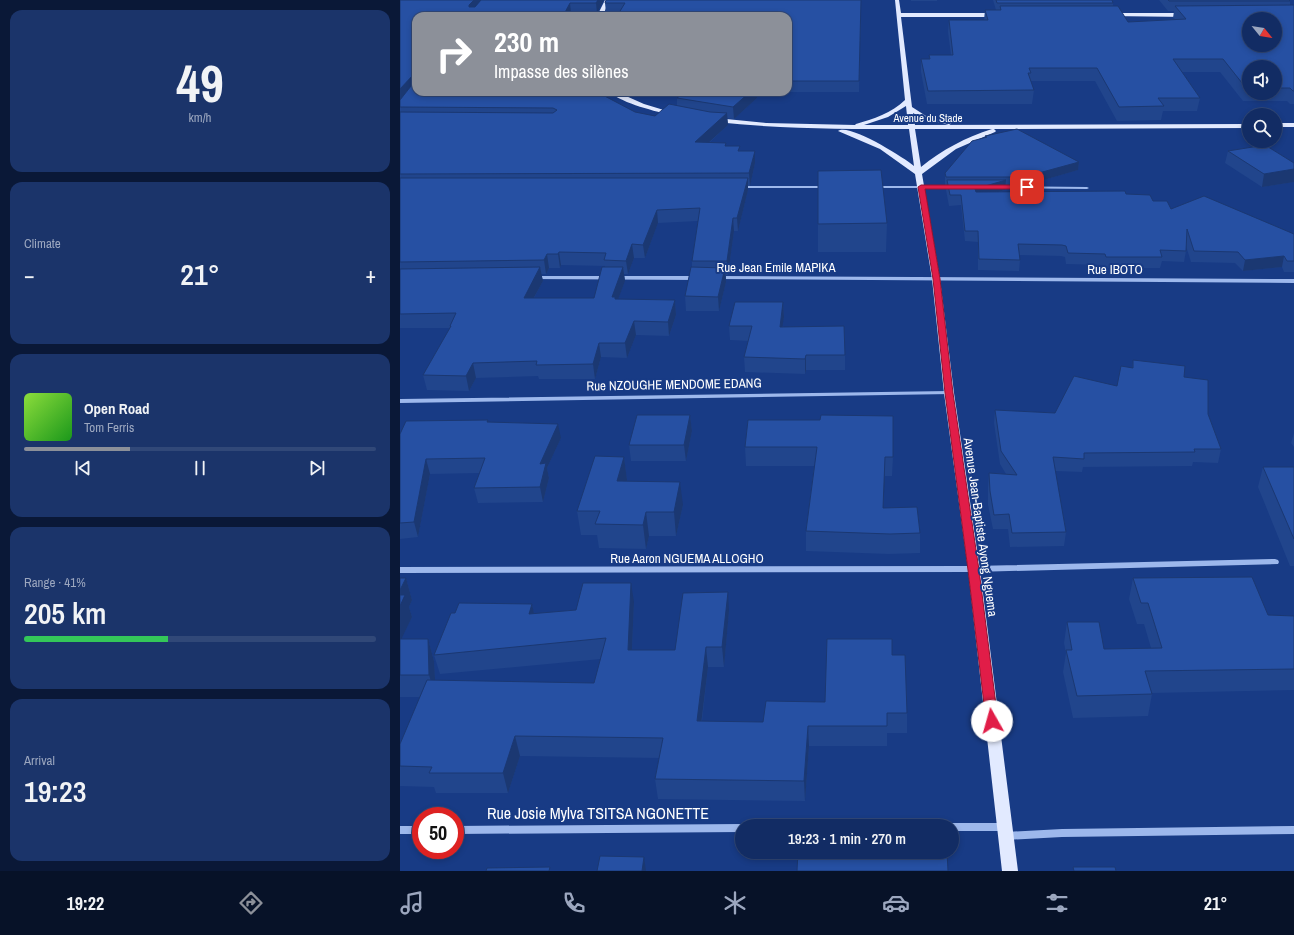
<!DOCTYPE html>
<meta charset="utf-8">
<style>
:root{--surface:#122c64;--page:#1b346a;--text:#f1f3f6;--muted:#9ca7bf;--line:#314878;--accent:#8c9099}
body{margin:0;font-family:"Archivo Narrow",sans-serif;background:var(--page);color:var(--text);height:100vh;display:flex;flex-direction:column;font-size:15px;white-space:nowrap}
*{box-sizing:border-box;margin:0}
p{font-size:13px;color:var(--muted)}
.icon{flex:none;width:22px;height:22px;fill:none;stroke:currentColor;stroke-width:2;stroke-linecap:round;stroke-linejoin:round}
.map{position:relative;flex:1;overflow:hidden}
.panel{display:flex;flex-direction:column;gap:10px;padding:10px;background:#0a1837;width:400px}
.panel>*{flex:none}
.hud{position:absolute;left:12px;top:12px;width:380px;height:84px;border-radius:12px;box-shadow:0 2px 6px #0003,0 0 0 1px var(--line);background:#8c9099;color:#fff;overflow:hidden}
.needle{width:26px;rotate:120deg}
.tools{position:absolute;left:842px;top:12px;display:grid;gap:8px}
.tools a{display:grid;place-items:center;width:40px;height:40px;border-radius:50%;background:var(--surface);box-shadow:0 2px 6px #0003,0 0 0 1px var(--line);font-size:20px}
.speed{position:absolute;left:12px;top:807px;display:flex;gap:8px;font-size:20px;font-weight:700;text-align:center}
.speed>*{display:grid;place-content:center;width:52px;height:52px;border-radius:50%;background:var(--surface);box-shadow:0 2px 6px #0003,0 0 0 1px var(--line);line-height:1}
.speed .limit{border:6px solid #d22;background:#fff;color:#111}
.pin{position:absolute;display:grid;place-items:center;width:34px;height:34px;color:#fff;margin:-17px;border-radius:8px;box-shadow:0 2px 6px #0006}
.me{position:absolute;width:44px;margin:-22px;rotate:353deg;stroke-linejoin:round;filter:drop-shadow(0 0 3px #0008)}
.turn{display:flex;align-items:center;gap:14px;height:84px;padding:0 16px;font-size:18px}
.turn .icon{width:52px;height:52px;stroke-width:2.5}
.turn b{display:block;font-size:28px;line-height:34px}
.big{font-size:30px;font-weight:600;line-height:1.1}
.panel .widget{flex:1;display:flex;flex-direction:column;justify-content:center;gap:6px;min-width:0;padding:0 14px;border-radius:12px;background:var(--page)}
.panel .dial{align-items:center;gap:0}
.dial b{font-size:52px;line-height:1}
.song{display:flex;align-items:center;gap:12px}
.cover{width:48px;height:48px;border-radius:6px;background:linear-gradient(135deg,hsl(90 70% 55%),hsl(120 70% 35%))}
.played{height:4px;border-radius:2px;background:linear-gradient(90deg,var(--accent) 30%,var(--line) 30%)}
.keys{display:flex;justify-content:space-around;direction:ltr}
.heat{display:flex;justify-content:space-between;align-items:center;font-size:22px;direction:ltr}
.charge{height:6px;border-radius:3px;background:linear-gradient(90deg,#34c759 41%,var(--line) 0)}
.trip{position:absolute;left:335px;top:819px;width:224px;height:40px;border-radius:20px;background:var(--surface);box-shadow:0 2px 6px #0003,0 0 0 1px var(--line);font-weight:600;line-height:40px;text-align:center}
.tab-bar{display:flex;height:64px;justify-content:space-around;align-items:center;background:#071228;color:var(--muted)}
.tab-bar .icon{width:28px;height:28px}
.tab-bar .current{color:var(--accent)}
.tab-bar b{font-size:18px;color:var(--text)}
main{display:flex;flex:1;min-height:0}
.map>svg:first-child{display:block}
</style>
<main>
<section class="panel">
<div class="widget dial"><b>49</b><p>km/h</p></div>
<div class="widget"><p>Climate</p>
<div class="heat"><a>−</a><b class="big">21°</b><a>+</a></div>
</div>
<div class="widget">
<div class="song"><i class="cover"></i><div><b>Open Road</b><p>Tom Ferris</p></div></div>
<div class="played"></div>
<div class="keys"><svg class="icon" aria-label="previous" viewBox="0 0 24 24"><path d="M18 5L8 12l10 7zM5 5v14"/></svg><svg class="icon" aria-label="pause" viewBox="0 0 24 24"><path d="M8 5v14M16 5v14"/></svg><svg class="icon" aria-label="next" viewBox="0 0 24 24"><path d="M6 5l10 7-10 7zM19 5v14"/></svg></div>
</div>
<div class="widget"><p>Range · 41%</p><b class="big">205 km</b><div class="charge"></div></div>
<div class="widget"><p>Arrival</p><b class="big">19:23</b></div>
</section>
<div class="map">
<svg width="894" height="871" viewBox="0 0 894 871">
<rect width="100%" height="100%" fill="#183b85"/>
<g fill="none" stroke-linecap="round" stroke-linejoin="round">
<!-- minor -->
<path fill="#9db8ec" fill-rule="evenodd" d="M338 186H428L430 187 428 188H340L338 187Z
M472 186H556L558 187 556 188H474L472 187Z
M594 186 687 187 689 188 687 189 596 188 594 187Z
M134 276H298L301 278 298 280 132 279 131 278Z
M318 276 894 279V283L316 279 315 278Z
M549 391 551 392 552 393 551 394 0 403V399Z
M875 559 878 560 879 562 878 564 574 572 0 573V567L574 566Z
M552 823H605L609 824 610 827 609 830 605 831H552V826H547L548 824Z
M342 824 346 826H342V832L55 834V826Z
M0 826H21V834H0Z
M894 826V834L662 837 606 840 602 839 601 836 602 833 606 832 662 829Z"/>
<!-- major -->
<path fill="#e2eaff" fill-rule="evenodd" d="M205 0H209L203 16H197Z
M495 0H499L501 13H597L600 15 597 17H501L512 107 526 116 552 123 549 125 522 118 513 113 515 125 849 124V128L594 129 596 131 595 132 556 149 522 174 540 279 554 393 580 569 618 871H602L568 569 544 393 532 279 515 174 480 149 438 131C449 123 503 157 514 166L509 129C444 129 380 129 316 122L313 120 316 118 366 123 455 125 456 124C473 119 492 113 505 100ZM506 106 508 125H464L488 117ZM515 129H592C566 137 542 150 521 167Z
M711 13H787L790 15 787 17 709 16V14Z
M209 92H217L244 104 277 114 274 116C255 111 224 104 209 92Z
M875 123H894V127H875Z"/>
</g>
<!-- wall -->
<path fill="#21458c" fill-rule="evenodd" d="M0 0H204L197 13H171L169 16H16V92L235 112 255 116 277 106V98L285 92H356L357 98 334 119 327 118 328 125 309 143 326 146 341 151H355V163L350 186H348V190L338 231H334L328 275H326V282L319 311H286L285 296 292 267V261L298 221 258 223 245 258H234L228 274H224L225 281 218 299 275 300 276 315 269 336 236 335 227 358 201 357 195 379H139L138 376 76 378 69 391 27 390 23 375 50 328H0ZM161 265 205 266V267L194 298H134L143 281 141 274H146L149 268H160Z
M461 0 459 92H368H388V16L206 13 205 3Z
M511 0H537V1H511Z
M593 0H712L713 3V6L728 22 775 19 773 18 774 11H768L759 0H889L890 1V5H894V104H890L887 101H843L820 72H782L800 98 797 111H763L761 120 717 121 695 81H630L634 90 632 104H527L521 72V59H529V55H551L548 32 549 20H584L585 10H596ZM849 67H875V93H849Z
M585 136 679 162 678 170 623 186H605V190L600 192 726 194 753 201 771 209 894 234V272H884L882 267 843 271 835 263 791 262 786 246V251L784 262 762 261 760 268H705L704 265 666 264 665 257 661 256 619 255 620 260 619 271 578 270V242L565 241 561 205 549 206 546 190 547 186H545V173L585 138Z
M828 151 894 163V182L862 187 825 163Z
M487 223 486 252H418V224Z
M383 302 384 317 382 326 445 355V370H406L405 374 345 372 344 357 349 341 330 340 329 326Z
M733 360 784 377 808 414 821 449 818 463 793 462 792 466 683 467 682 472 655 471 666 532 664 546 610 547 608 529H593L588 505V487L589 473 606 474 600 464 594 423 595 410 655 413 717 386 732 368Z
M290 415 292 431 286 461H231L229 445Z
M88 420V422L161 438 147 468 149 478 143 502 78 503 74 488 80 473 30 474 18 537 0 539V434Z
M348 420 493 457 492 476H485L483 508 520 533V553L489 554 406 551V531L414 466H346L345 447Z
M894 433V447L891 443Z
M224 457 227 481 283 505 276 536H249L246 549 199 548 197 535H181L177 511Z
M863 467H894V566H890L858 487Z
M0 578H6L12 600 9 607 12 617 1 639H28L34 661 35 680 194 683 201 659 40 674 34 655 55 613 132 604 134 614 176 610 234 602 232 650H275L329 611 324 667H308L302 721 363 722 425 702 492 655 507 713V733H487V746H409L405 801 258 799 255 779 259 758 120 756 108 793H36L34 787 0 786V744L20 697H0Z
M733 578 868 615 894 616V690L752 693V694L748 716 673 718 663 672 666 653 664 643 667 622 704 649 751 648 744 624H737L729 599Z"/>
<!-- shaded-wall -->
<path fill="#1b3872" d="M74 0H83L71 15 69 5Z
M198 0H204L197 13 196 3Z
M170 3 171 13 169 16H163Z
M13 75 15 86 0 104V89Z
M350 92H356L357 98 334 119 333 107Z
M327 113 328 125 296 154 295 142Z
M355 151V163L350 186 349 173Z
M679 162 678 170 623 186 624 177Z
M894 169V182L862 187 864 174Z
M348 178V190L338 231 337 218Z
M606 180 605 190 575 199V189Z
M257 210 258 223 245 258 243 245Z
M333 218 334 231 328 275 327 261Z
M232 244 234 258 228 274 226 261Z
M159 252 161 265 160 268 158 254Z
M147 254 149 268 146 274 144 260Z
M884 256 882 267 843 271 845 260Z
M140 267 143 281 126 312 124 298Z
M223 267 225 281 216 305 212 297Z
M325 268 326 282 319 311 318 297Z
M275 300 276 315 269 336 268 322Z
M383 302 384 317 380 341V327Z
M234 321 236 335 227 358 225 343Z
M199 343 201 357 195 379 193 364Z
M406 355V370L405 374V359Z
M73 363 76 378 69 391 66 376Z
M290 415 292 431 286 461 284 445Z
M158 424 161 438 147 468 149 478 143 502 140 487V464Z
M224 457 227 480 220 505 217 481Z
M485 457V476L482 528 483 508Z
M26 459 30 474 18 537 14 522Z
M280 482 283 505 276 536 274 512Z
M246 512 249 536 246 549 243 525Z
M6 578 12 600 9 607 12 617 0 642V590Z
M231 583 234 602 231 670 228 650Z
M328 592 329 611 324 667 322 647Z
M132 604 136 623 129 614Z
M28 639 34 661 36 697 29 675Z
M306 647 308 667 299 741 297 721Z
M408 726 409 746 405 801 404 781Z
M115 736 120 756 108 793 103 773Z
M244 857 246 871H242Z"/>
<!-- building -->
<path fill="#2650a3" stroke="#1b3872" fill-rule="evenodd" d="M0 0H74L69 5V7H75L81 0H198L196 3H170L163 16H16V92H197L235 112 255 116 269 104 310 112 327 113 295 142 326 143 325 146H340L338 151H355L349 173 0 174V112L153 113 157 110 153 108 0 107V100L15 81V76L13 75 0 89Z
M206 0H461L459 81H388V16H217L225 3H205Z
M596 0H712L713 3H597Z
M768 0H889L890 1H769Z
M894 5V91H893L890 88H875V67H849V88H846L823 59H773L800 98H758L764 106 719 107 697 68H629L631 73H628L634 90 528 91 521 59H530L529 55H553L549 20H588L585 10H601L600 6H718L728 22 786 19 775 6ZM849 19H875V45H849Z
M285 92H350L333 107 277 98Z
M617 129 679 162 624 177H546L545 173 572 141 587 137 585 136Z
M865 145 894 163V169L864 174 828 151Z
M481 170 487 223 418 224V171Z
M0 178H348L337 218H333L327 261H292L300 208 257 210 243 245 232 244 226 261 204 260 206 253 159 252 158 254H147L144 260 0 262Z
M547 180H606L575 189 576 192 725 191 726 194 750 195 753 201H767L771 209 804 196 894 234V261H887L884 256 845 260 838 252 794 251 787 229 786 251 760 250 762 257H706L705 254 668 253 666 246 662 245 618 244 620 260 579 259 578 231H565L561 195H550Z
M140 267 124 298H194L202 267H223L212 297H215V299L275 300 268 322 234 321 225 343H199L193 364 136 365 137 361 73 363 66 376 23 375 51 326H50L56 313 0 314V269Z
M291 267 325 268 318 297 285 296Z
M335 302H383L380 327 444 326 445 355H406L405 359 344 357 352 326H329Z
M733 360 785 366 784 377 808 380V414L821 449H794L795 452 684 453V459L653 457 666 532 612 533 609 514 594 515 590 491 589 473 617 475 601 451 595 410 655 413 674 376 717 386 721 366 733 368Z
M237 415H290L284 445H229Z
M421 415 493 416V457H485L483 508 517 507 520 533 490 534 406 531 417 447H345L348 420H420Z
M88 420 87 422 158 424 140 464 146 463 140 487 74 488 85 458 26 459 14 522 0 523V434L6 421Z
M195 456 224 457 217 481 280 482 274 512H246L243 525 195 524 200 511H177Z
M863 467H894V539Z
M852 577 868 615 894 616V669L745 671 752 694 677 696 666 650H672L667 622H699L704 649 762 648 748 603H741L733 578Z
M0 578H6L0 590Z
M183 583H231L228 650H275L283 593 328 592 322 647H306L297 721 363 722 366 701 425 702 427 639H492V655H505L507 713H487V726H408L404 781 255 779 263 738 115 736 103 773H29L32 767 0 766V744L27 680 194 683 206 638 34 655 51 613H55L59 603 132 604 129 614 176 610Z
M0 595H5L0 606Z
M0 639H28L29 675H0Z
M398 852H547L548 871H397Z
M200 856 244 857 242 871H197Z
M150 867 149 871H86L87 868Z
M673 867H715L716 871H674Z"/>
<!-- route -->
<path fill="#e11d48" stroke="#92132f" d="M521 185H627L630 187 627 189H525L540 279 553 393 579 570 598 721 596 724 592 726 588 724 586 721 568 570 545 393 533 279 518 187Z"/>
<g text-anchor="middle" stroke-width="4" stroke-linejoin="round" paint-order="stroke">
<!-- far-street labels -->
<g font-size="11" fill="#fff" stroke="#183b85">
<text x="528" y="122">Avenue du Stade</text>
</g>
<!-- street labels -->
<g font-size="13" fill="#fff" stroke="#183b85">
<text x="376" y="272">Rue Jean Emile MAPIKA</text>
<text x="715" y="274">Rue IBOTO</text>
<text transform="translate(274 384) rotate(-1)" y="5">Rue NZOUGHE MENDOME EDANG</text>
<text transform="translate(581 527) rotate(82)" y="5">Avenue Jean-Baptiste Ayong Nguema</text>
<text x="287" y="563">Rue Aaron NGUEMA ALLOGHO</text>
</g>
<!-- near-street labels -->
<g font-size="16" fill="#fff" stroke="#183b85">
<text x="198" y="819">Rue Josie Mylva TSITSA NGONETTE</text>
</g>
</g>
</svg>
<div class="tools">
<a><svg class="needle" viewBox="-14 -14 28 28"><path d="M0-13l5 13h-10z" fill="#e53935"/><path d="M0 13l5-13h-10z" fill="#9ca7bf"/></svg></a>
<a><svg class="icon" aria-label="sound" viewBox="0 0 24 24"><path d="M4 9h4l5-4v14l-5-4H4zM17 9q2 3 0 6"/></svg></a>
<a><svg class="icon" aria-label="search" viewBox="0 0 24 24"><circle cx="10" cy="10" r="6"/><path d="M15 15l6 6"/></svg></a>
</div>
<div class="speed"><div class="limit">50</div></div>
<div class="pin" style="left:627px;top:187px;background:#d93025"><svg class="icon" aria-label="arrive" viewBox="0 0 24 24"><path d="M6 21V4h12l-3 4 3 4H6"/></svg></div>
<svg class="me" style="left:592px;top:721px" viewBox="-20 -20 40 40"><circle r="19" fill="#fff"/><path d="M0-13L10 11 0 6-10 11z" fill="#e11d48"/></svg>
<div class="trip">19:23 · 1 min · 270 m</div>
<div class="hud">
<div class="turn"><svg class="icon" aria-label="right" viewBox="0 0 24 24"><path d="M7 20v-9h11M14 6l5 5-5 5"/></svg><div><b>230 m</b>Impasse des silènes</div></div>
</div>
</div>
</main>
<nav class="tab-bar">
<b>19:22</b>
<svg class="icon current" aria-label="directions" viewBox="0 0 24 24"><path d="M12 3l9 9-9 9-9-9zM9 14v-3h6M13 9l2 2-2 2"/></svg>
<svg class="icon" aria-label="music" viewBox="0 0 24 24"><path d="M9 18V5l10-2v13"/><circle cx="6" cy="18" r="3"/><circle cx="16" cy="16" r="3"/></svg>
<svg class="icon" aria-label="phone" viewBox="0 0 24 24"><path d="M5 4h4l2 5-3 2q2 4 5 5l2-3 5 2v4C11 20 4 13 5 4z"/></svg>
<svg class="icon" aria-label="climate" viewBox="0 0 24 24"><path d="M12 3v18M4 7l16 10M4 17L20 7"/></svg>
<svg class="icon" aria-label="car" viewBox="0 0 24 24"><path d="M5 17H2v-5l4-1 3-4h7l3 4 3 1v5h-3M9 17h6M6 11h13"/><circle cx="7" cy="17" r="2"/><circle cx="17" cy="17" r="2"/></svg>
<svg class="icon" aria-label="filters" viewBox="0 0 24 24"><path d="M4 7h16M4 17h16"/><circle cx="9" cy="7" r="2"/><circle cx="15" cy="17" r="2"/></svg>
<b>21°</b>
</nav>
